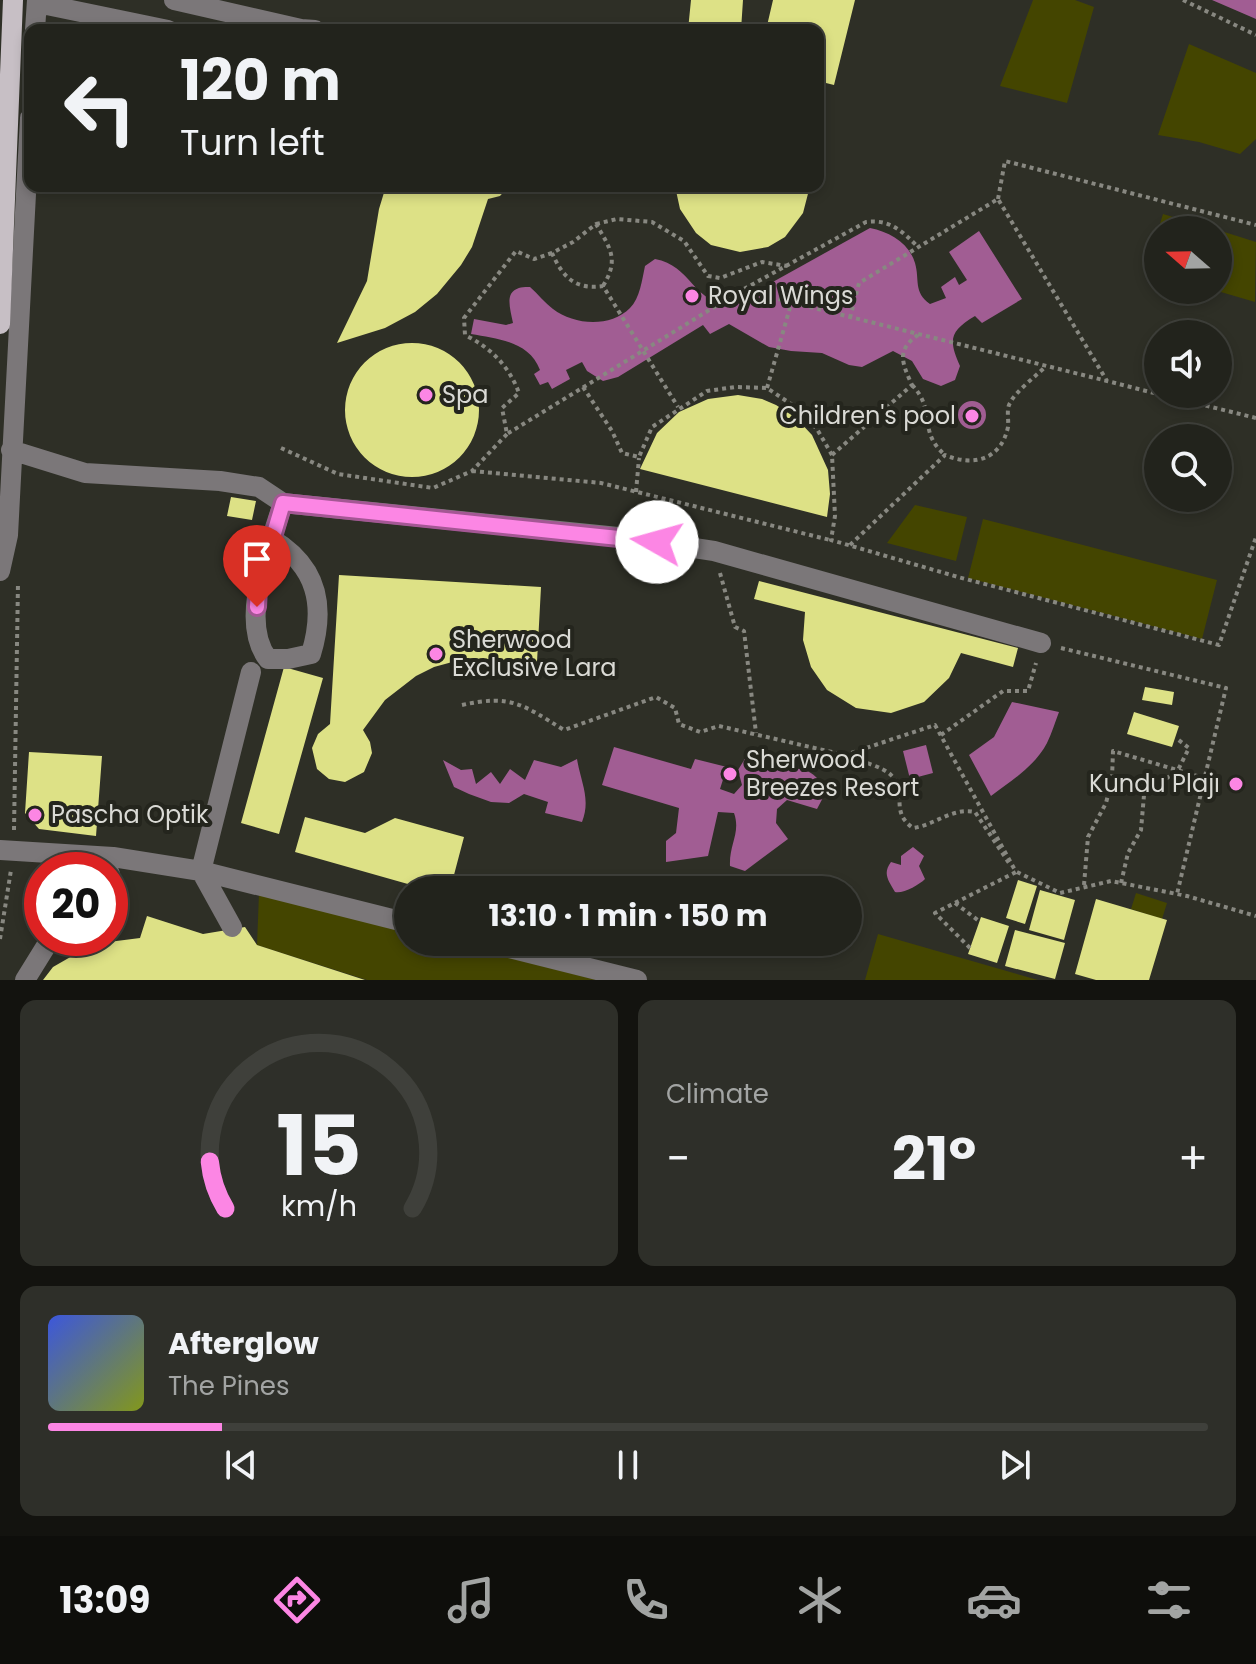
<!DOCTYPE html>
<meta charset="utf-8">
<style>
:root{--surface:#22231c;--page:#2e2f29;--text:#f1f3f6;--muted:#a2a4a3;--line:#3f403b;--accent:#fc86e4}
body{margin:0;font-family:Poppins,sans-serif;background:var(--page);color:var(--text);height:100vh;display:flex;flex-direction:column;font-size:30px;white-space:nowrap}
*{box-sizing:border-box;margin:0}
p{font-size:26px;color:var(--muted)}
.icon{flex:none;width:44px;height:44px;fill:none;stroke:currentColor;stroke-width:2;stroke-linecap:round;stroke-linejoin:round}
.map{position:relative;height:980px;overflow:hidden}
.drawer{display:flex;flex-direction:column;gap:20px;padding:20px;background:#13130f;flex:1}
.drawer>*{flex:none}
.banner{position:absolute;left:24px;top:24px;width:800px;height:168px;border-radius:16px;box-shadow:0 4px 12px #0003,0 0 0 2px var(--line);background:#22231c;color:var(--text);overflow:hidden}
.needle{width:52px;rotate:290deg}
.tools{position:absolute;left:1144px;top:216px;display:grid;gap:16px}
.tools a{display:grid;place-items:center;width:88px;height:88px;border-radius:50%;background:var(--surface);box-shadow:0 4px 12px #0003,0 0 0 2px var(--line);font-size:40px}
.speed{position:absolute;left:24px;top:852px;display:flex;gap:16px;font-size:40px;font-weight:700;text-align:center}
.speed>*{display:grid;place-content:center;width:104px;height:104px;border-radius:50%;background:var(--surface);box-shadow:0 4px 12px #0003,0 0 0 2px var(--line);line-height:1}
.speed .limit{border:12px solid #d22;background:#fff;color:#111}
.pin{position:absolute;display:grid;place-items:center;width:68px;height:68px;color:#fff;margin:-82px -34px;border-radius:50% 50% 50% 0;rotate:-45deg;box-shadow:0 0 8px #0007}
.pin .icon{rotate:45deg}
.me{position:absolute;width:88px;margin:-44px;rotate:277deg;stroke-linejoin:round;filter:drop-shadow(0 0 6px #0008)}
.turn{display:flex;align-items:center;gap:28px;height:168px;padding:0 24px;font-size:36px}
.turn .icon{width:104px;height:104px;stroke-width:2.5}
.turn b{display:block;font-size:56px;line-height:68px}
.big{font-size:60px;font-weight:700;line-height:1.1}
.drawer .widget{flex:1;display:flex;flex-direction:column;justify-content:center;gap:12px;min-width:0;padding:0 28px;border-radius:16px;background:var(--page)}
.drawer .dial{align-items:center;gap:0}
.dial svg{height:208px;overflow:visible;fill:none;stroke:var(--line);stroke-width:7;stroke-linecap:round;text-anchor:middle}
.dial text{fill:var(--text);stroke:none}
.song{display:flex;align-items:center;gap:24px}
.cover{width:96px;height:96px;border-radius:12px;background:linear-gradient(135deg,hsl(230 70% 55%),hsl(70 70% 35%))}
.played{height:8px;border-radius:4px;background:linear-gradient(90deg,var(--accent) 15%,var(--line) 15%)}
.keys{display:flex;justify-content:space-around;direction:ltr}
.heat{display:flex;justify-content:space-between;align-items:center;font-size:44px;direction:ltr}
.drawer .tiles{flex:1;display:grid;gap:20px;grid-template-columns:1fr 1fr}
.widget:last-child{grid-column:span 2}
.trip{position:absolute;left:394px;top:876px;width:468px;height:80px;border-radius:40px;background:var(--surface);box-shadow:0 4px 12px #0003,0 0 0 2px var(--line);font-weight:700;line-height:80px;text-align:center}
.tab-bar{display:flex;height:128px;justify-content:space-around;align-items:center;background:#0e0e0b;color:var(--muted)}
.tab-bar .icon{width:56px;height:56px}
.tab-bar .selected{color:var(--accent)}
.tab-bar b{font-size:36px;color:var(--text)}
.map>svg:first-child{display:block}
</style>
<div class="map">
<svg width="1256" height="980" viewBox="0 0 1256 980">
<rect width="100%" height="100%" fill="#2e2f26"/>
<!-- green -->
<path fill="#444500" d="M1033 0H1075L1094 7 1067 103 1000 86Z
M1189 44 1256 73V139L1240 154 1199 142 1158 135Z
M1163 214 1217 230H1158Z
M1218 230 1256 242 1255 302 1214 290H1218Z
M915 505 967 517 956 561 887 543Z
M983 519 1217 580 1202 639 968 578Z
M259 893 408 932V942H449L597 980H367L257 945Z
M1136 893 1167 903 1162 919 1131 909Z
M878 934 1038 980H865Z"/>
<!-- water -->
<path fill="#a15d93" d="M1212 0H1256V19Z
M870 228C890 232 909 243 915 263 920 280 913 292 930 304L946 298 941 287 955 277 959 285 967 280 949 252 979 231 1022 299 982 323 975 316C950 331 948 339 960 366L955 380 941 386 923 379 912 361 893 351 862 367 849 365 822 353 791 351 769 347 729 324 710 334 703 325 618 377 603 381 587 371 582 362 566 370 570 379 552 389 548 382 540 385 534 374 540 370C529 341 498 339 471 334L474 319 506 325 513 323C509 304 503 286 530 287 538 294 545 303 553 309 574 325 610 328 630 308 640 298 642 280 645 266L655 259C697 267 693 314 742 299Z
M958 415a14 14 0 1 1 28 0a14 14 0 1 1-28 0Z
M1012 702 1059 712C1055 722 1052 733 1047 743 1035 766 1011 781 991 796L969 755 994 737Z
M926 745 933 773 910 779 903 751Z
M614 747 691 769 695 759 727 767 720 789 734 794 742 785 738 770 746 757C754 759 762 764 771 766 800 772 806 761 827 790L817 809 787 800 777 809 776 823 788 839 745 871 730 866C729 844 741 833 734 813L718 812 708 856 666 862V841L676 833 679 808 602 785Z
M577 759C581 783 591 799 582 822L545 813 548 802 524 794 509 803 491 802 469 794 454 787 443 760 461 770 472 769 476 784 491 772 500 784 510 769 525 780 534 760 561 767Z
M913 847 924 856 919 866 925 879C919 885 903 894 895 892 889 881 882 874 891 862L901 865V856Z"/>
<!-- building -->
<path fill="#dde186" d="M691 0H743L741 30H688Z
M773 0H855L834 85 818 81V30H766Z
M386 186H509L500 196 488 199 472 247 461 265 437 294 415 312 385 328 337 343 367 281 379 209Z
M675 186H810L803 213 785 237 768 247 740 252 711 245 696 233 680 209Z
M345 410a67 67 0 1 1 134 0a67 67 0 1 1-134 0Z
M738 395 762 399 776 405 796 418 812 435 828 470 830 494 827 517 640 469 657 433 679 412 708 399Z
M231 497 256 501 252 520 227 516Z
M339 575 541 587 537 662 467 658 434 667 416 676 385 700 363 730 370 742 372 753 364 772 345 782 329 779 317 769 312 748 318 734 330 724Z
M759 581 1018 648 1013 667 961 653 949 678 924 702 891 713 856 708 827 690 811 667 803 640 805 612 754 599Z
M284 667 323 678 279 834 241 823Z
M1145 687 1174 692 1172 705 1142 700Z
M1134 712 1179 726 1172 747 1127 734Z
M29 752 102 756 96 836 39 829 25 813Z
M305 817 365 833 395 818 464 837 450 890H429L295 852Z
M1018 880 1037 886 1025 924 1006 918Z
M1040 890 1075 900 1064 940 1029 930Z
M1096 899 1167 920 1149 980H1096L1075 974Z
M147 916 203 934 245 927 257 945 365 980H43L53 967 93 944 140 938Z
M981 917 1009 926 997 963 968 954Z
M1015 930 1065 943 1055 979 1005 966Z"/>
<g fill="none" stroke-linecap="round" stroke-linejoin="round">
<!-- path -->
<path stroke="#888881" stroke-width="4" stroke-dasharray="4 4" stroke-linecap="butt" d="M1183 0 1256 35
M998 199 1005 161 1256 225
M596 224 617 219 652 222 684 241 708 276 720 278 762 262 787 266
M552 253 534 259 516 251 464 318 465 335C491 348 509 366 519 393L502 408 507 434 742 290 1107 381
M603 286C619 260 611 249 596 224L573 242 552 253C563 278 576 290 603 286L678 407
M744 289 866 222C890 219 902 231 918 247
M850 318 859 283 998 199 1107 381 1158 394
M912 385C937 411 917 431 945 455
M583 387 612 431 622 453 639 457 652 427 707 391 735 387 767 388 794 406 817 429 832 455 835 516 831 540 958 577 1219 645 1256 537
M767 388 791 304
M1159 394 1256 418
M281 448 338 474 433 488 472 471 507 434
M832 455 912 385C902 363 896 350 918 335
M472 471 601 483 830 540
M636 492 639 458
M850 545 945 455C973 467 1001 460 1008 427 1009 420 1006 409 1010 403 1015 392 1036 376 1045 367
M720 573 735 627 744 631 756 733
M1061 648 1226 688 1177 894
M462 705C512 694 523 705 564 730L656 697 675 708 679 724 700 732 719 726 845 755 935 725 1016 872
M941 735 1003 691H1028L1036 663
M845 755C858 761 883 766 892 776 908 793 889 811 913 828 935 825 953 807 975 812L1011 866
M14 830 18 583
M1017 872 1060 893 1111 881 1187 896 1256 916
M1121 883 1128 853 1141 830 1144 795 1178 770 1189 748 1176 738
M1084 885 1088 837 1106 803 1112 779 1113 751 1204 778
M955 903 979 921
M0 939 11 870
M970 948 935 913 1016 872"/>
<!-- minor -->
<path stroke="#7b7779" stroke-width="20" d="M174 0 301 29 315 30
M37 3 168 30
M35 30 37 0
M11 450 85 473 220 481 259 487 283 503 628 538 714 551 1041 643
M272 539C317 566 326 605 311 654L288 659H268C238 621 270 545 283 503
M0 571 8 535 30 118
M0 850 113 857 201 871 408 923
M110 874 112 887 110 897
M232 927 201 871 251 672
M485 942 637 980
M25 980 51 938"/>
<!-- major -->
<path stroke="#c7bfc5" stroke-width="20" d="M0 324 13 0"/>
</g>
<g fill="none" stroke-linecap="round" stroke-linejoin="round">
<!-- route casing -->
<g stroke="#a45794" stroke-width="20">
<path id="route" d="M257 607 258 587 283 503 657 542"/>
</g>
<!-- route -->
<use href="#route" stroke="#fc86e4" stroke-width="14"/>
</g>
<!-- markers -->
<g fill="#fc86e4" stroke="#24251d" stroke-width="3">
<circle cx="692" cy="296" r="8"/>
<circle cx="426" cy="395" r="8"/>
<circle cx="972" cy="416" r="8"/>
<circle cx="436" cy="654" r="8"/>
<circle cx="730" cy="774" r="8"/>
<circle cx="1236" cy="784" r="8"/>
<circle cx="35" cy="815" r="8"/>
</g>
<g text-anchor="middle" stroke-width="8" stroke-linejoin="round" paint-order="stroke">
<!-- poi labels -->
<g font-size="24" fill="#dadad5" stroke="#24251d" text-anchor="start">
<text x="708" y="304">Royal Wings</text>
<text x="442" y="403">Spa</text>
<text x="956" y="424" text-anchor="end">Children's pool</text>
<text x="452" y="648">Sherwood<tspan x="452" dy="28">Exclusive Lara</tspan></text>
<text x="746" y="768">Sherwood<tspan x="746" dy="28">Breezes Resort</tspan></text>
<text x="1220" y="792" text-anchor="end">Kundu Plajı</text>
<text x="51" y="823">Pascha Optik</text>
</g>
</g>
</svg>
<div class="tools">
<a><svg class="needle" viewBox="-14 -14 28 28"><path d="M0-13l5 13h-10z" fill="#e53935"/><path d="M0 13l5-13h-10z" fill="#a2a4a3"/></svg></a>
<a><svg class="icon" aria-label="sound" viewBox="0 0 24 24"><path d="M4 9h4l5-4v14l-5-4H4zM17 9q2 3 0 6"/></svg></a>
<a><svg class="icon" aria-label="search" viewBox="0 0 24 24"><circle cx="10" cy="10" r="6"/><path d="M15 15l6 6"/></svg></a>
</div>
<div class="speed"><div class="limit">20</div></div>
<div class="pin" style="left:257px;top:607px;background:#d93025"><svg class="icon" aria-label="arrive" viewBox="0 0 24 24"><path d="M6 21V4h12l-3 4 3 4H6"/></svg></div>
<svg class="me" style="left:657px;top:542px" viewBox="-20 -20 40 40"><circle r="19" fill="#fff"/><path d="M0-13L10 11 0 6-10 11z" fill="#fc86e4"/></svg>
<div class="trip">13:10 · 1 min · 150 m</div>
<div class="banner">
<div class="turn"><svg class="icon" aria-label="left" viewBox="0 0 24 24"><path d="M17 20v-9H6M10 6l-5 5 5 5"/></svg><div><b>120 m</b>Turn left</div></div>
</div>
</div>
<section class="drawer">
<div class="tiles">
<div class="widget dial"><svg viewBox="0 0 100 80">
<path d="M14 69A42 42 0 1 1 86 69"/>
<path d="M14 69A42 42 0 0 1 8 51" stroke="#fc86e4"/>
<text x="50" y="56" font-size="32" font-weight="700">15</text>
<text x="50" y="72" font-size="11">km/h</text>
</svg></div>
<div class="widget"><p>Climate</p>
<div class="heat"><a>−</a><b class="big">21°</b><a>+</a></div>
</div>
<div class="widget">
<div class="song"><i class="cover"></i><div><b>Afterglow</b><p>The Pines</p></div></div>
<div class="played"></div>
<div class="keys"><svg class="icon" aria-label="previous" viewBox="0 0 24 24"><path d="M18 5L8 12l10 7zM5 5v14"/></svg><svg class="icon" aria-label="pause" viewBox="0 0 24 24"><path d="M8 5v14M16 5v14"/></svg><svg class="icon" aria-label="next" viewBox="0 0 24 24"><path d="M6 5l10 7-10 7zM19 5v14"/></svg></div>
</div>
</div>
</section>
<nav class="tab-bar">
<b>13:09</b>
<svg class="icon selected" aria-label="directions" viewBox="0 0 24 24"><path d="M12 3l9 9-9 9-9-9zM9 14v-3h6M13 9l2 2-2 2"/></svg>
<svg class="icon" aria-label="music" viewBox="0 0 24 24"><path d="M9 18V5l10-2v13"/><circle cx="6" cy="18" r="3"/><circle cx="16" cy="16" r="3"/></svg>
<svg class="icon" aria-label="phone" viewBox="0 0 24 24"><path d="M5 4h4l2 5-3 2q2 4 5 5l2-3 5 2v4C11 20 4 13 5 4z"/></svg>
<svg class="icon" aria-label="climate" viewBox="0 0 24 24"><path d="M12 3v18M4 7l16 10M4 17L20 7"/></svg>
<svg class="icon" aria-label="car" viewBox="0 0 24 24"><path d="M5 17H2v-5l4-1 3-4h7l3 4 3 1v5h-3M9 17h6M6 11h13"/><circle cx="7" cy="17" r="2"/><circle cx="17" cy="17" r="2"/></svg>
<svg class="icon" aria-label="filters" viewBox="0 0 24 24"><path d="M4 7h16M4 17h16"/><circle cx="9" cy="7" r="2"/><circle cx="15" cy="17" r="2"/></svg>
</nav>
